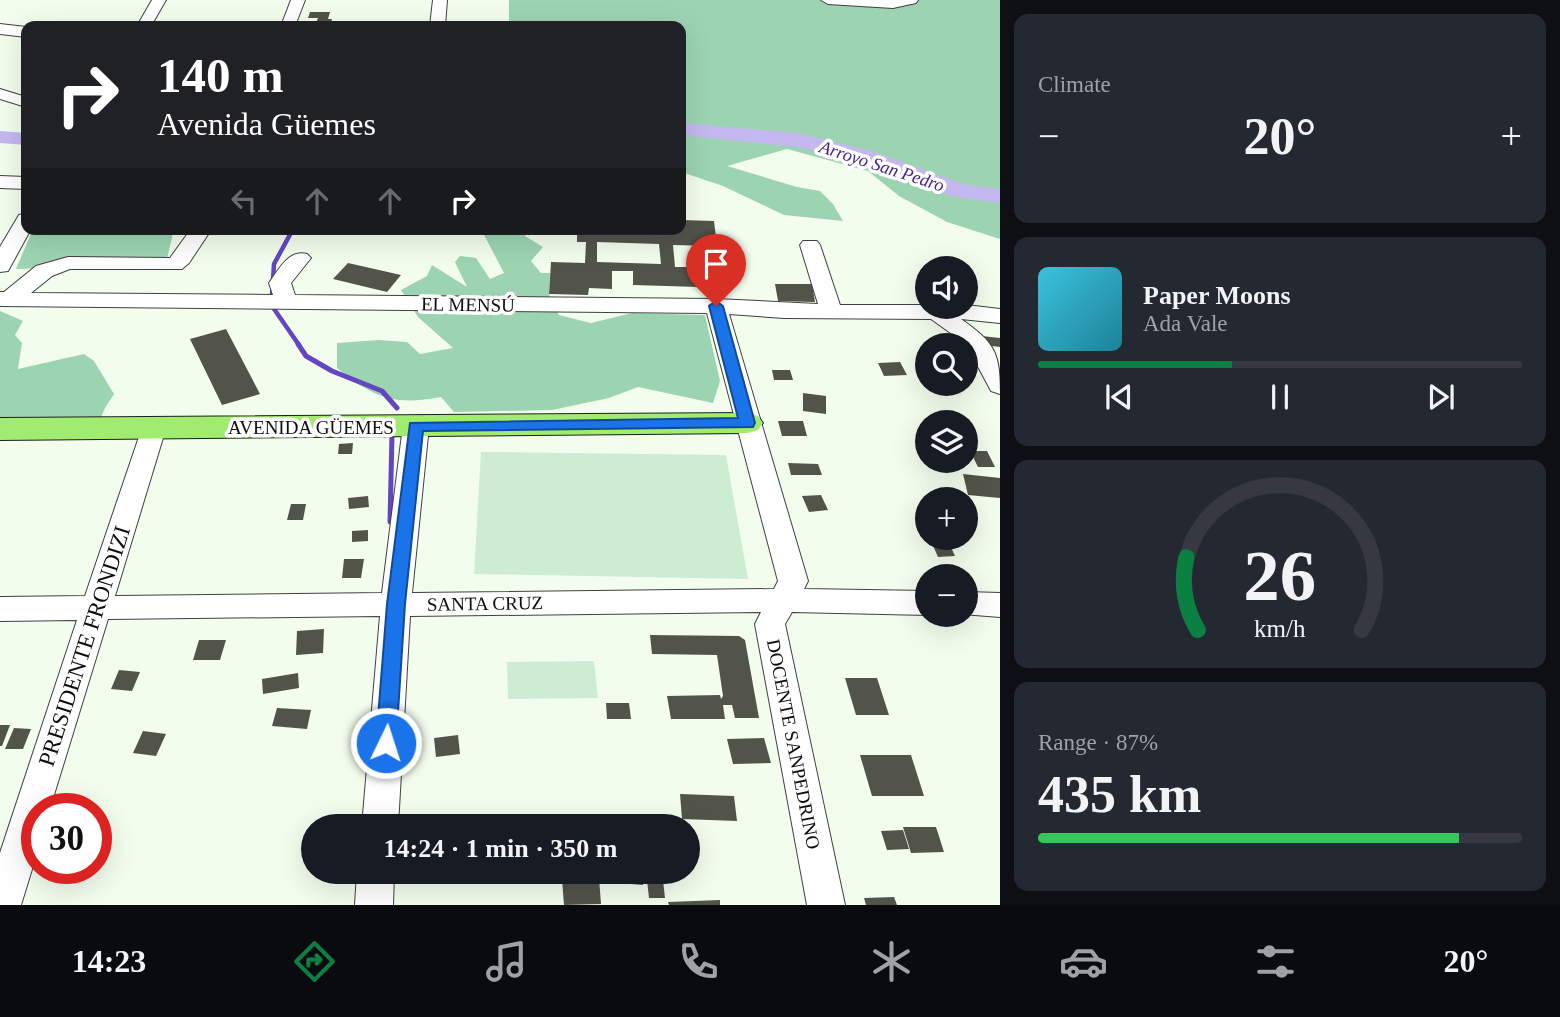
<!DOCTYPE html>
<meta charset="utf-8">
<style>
:root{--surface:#171b24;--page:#242831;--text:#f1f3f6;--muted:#9ea1a6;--line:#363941;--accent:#0b8043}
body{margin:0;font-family:"Times New Roman",serif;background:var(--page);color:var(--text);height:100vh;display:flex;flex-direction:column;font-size:26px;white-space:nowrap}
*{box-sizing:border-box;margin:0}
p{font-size:23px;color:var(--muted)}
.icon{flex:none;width:38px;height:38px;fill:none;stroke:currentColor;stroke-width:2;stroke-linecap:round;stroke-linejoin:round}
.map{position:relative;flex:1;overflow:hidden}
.sheet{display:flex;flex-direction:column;gap:14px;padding:14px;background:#0d0f14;width:560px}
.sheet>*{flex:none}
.banner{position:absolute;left:21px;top:21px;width:665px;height:214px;border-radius:14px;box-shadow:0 7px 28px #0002;background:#202124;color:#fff;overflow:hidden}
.fabs{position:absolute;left:915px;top:256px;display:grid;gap:14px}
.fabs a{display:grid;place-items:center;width:63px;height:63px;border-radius:50%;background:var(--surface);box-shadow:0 7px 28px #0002;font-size:35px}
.speed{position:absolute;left:21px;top:793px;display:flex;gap:14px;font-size:35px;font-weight:700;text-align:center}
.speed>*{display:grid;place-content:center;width:91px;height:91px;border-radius:50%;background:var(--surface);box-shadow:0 7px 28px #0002;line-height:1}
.speed .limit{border:10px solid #d22;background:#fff;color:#111}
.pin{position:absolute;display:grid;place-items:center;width:60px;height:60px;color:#fff;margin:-72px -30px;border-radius:50% 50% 50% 0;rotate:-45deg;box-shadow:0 0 7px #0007}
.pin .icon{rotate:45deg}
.me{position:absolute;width:77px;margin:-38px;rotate:4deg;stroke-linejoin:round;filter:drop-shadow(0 0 5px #0008)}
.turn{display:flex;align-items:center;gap:24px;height:147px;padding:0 21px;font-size:32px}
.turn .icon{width:91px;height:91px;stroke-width:2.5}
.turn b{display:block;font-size:49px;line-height:60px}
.lanes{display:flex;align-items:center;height:66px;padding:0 21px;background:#0003;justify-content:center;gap:35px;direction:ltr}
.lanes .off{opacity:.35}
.big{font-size:52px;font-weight:800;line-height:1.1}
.sheet .tile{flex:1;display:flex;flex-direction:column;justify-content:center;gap:10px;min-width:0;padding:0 24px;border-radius:14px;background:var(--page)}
.sheet .dial{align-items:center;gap:0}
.dial svg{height:182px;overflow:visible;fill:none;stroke:var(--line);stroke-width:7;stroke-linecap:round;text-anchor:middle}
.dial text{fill:var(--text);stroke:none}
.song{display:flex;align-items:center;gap:21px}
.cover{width:84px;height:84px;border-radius:10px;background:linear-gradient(135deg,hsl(190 70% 55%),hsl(190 70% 35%))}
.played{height:7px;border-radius:4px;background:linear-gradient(90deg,var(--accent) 40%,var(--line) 40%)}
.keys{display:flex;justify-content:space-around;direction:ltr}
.heat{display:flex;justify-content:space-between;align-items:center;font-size:38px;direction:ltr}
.charge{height:10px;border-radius:5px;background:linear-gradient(90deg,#34c759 87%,var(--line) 0)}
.trip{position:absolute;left:301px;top:814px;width:399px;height:70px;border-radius:35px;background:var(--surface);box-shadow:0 7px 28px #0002;font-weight:800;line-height:70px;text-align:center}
.dock{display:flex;height:112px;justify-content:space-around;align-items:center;background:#090b0e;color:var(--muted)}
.dock .icon{width:49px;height:49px}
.dock .on{color:var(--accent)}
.dock b{font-size:32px;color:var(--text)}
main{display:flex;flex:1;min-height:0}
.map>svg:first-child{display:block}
</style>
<main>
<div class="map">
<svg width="1000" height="905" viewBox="0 0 1000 905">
<rect width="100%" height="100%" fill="#f3fdee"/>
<!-- forest -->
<path fill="#9cd4b2" d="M509 0H1000V239L947 222 899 196 868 171 787 149 727 166 797 187 820 191 833 204 843 221 784 215 723 186 681 172V26H509Z
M33 229H174L166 263 16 269Z
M491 229H527L525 236 543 247 531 261 541 273H550L549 294 559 315 591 323 632 313 705 315 720 381 713 403 638 387 609 398 552 410 454 412 441 397C394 406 374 398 337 368V343L379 340 407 342 420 354 453 348 418 317 401 290 427 276 432 265 467 287 455 262 460 256 476 258 490 279 504 273 483 233Z
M0 311 23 321 15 335 22 343 18 369 84 354 94 361 114 394 105 408 93 437H0Z"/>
<!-- pitch -->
<path fill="#ccedd2" d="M481 452 726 455 748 579 474 574Z
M594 661 598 698 508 699 507 662Z"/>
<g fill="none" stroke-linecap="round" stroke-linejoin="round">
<!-- stream-far1 -->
<path stroke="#6446c0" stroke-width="4.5" d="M272 295 274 264 293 229
M272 306 299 345"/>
<!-- stream -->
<path stroke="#6446c0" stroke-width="5" d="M298 344 306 356 332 371 382 391 397 408
M390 522 392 434"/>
<!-- river -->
<path fill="#c4b8f0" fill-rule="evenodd" d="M681 123 797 133 872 151 963 184 1000 189V203L951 196 857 161 797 147 681 135Z
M0 131 26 133V145L0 143Z"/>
</g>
<!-- building -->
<path fill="#52544a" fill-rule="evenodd" d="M310 12H330L328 19H332L331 23H316L318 18H308Z
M681 220 714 221 717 246 673 245 675 267H697L699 287 633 285V271H612V289L589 288 588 295 549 294 551 262 585 263 586 242H577V229H681ZM597 242 659 244 661 264 597 262Z
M382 229H443V233H381Z
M348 263 401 275 387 292 333 279Z
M775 284H812L815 302 778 301Z
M226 329 260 394 222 405 190 339Z
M982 336 1000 338V347L984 345Z
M900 362 907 375 884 376 878 363Z
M772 370H790L793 380H774Z
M803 393 826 396V414L803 411Z
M778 421H803L807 436H782Z
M353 443 352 454H338L339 444Z
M970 451H987L995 467H978Z
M788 463 818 464 822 475H791Z
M963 474 1000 478V498L968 495Z
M821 495 828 510 809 512 802 496Z
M368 496 369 507 349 509 348 498Z
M291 504H306L303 520H287Z
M368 530V541L352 542V531Z
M931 541H948L955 556 938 557Z
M344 559H364L361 578H342Z
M324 629 323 653 296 655 297 631Z
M650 635 739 636 745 640 759 718H735L732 705H723L725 719H671L667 696 720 695 721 699 723 696 717 655 652 654Z
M199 640H226L220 660H193Z
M119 670 140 672 132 691 111 689Z
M298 673 299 688 263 694 262 679Z
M845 678H877L889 715H856Z
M606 703H629L631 719H607Z
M277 708 311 710 307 729 272 726Z
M0 725H10L2 746H0Z
M14 728 31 729 23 749H5Z
M143 731 166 734 156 756 133 753Z
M458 735 460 754 436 757 434 738Z
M764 738 771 763 733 764 727 739Z
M860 755H911L924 796H872Z
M680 794 734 796 737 821 682 819Z
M903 827H936L944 852 911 853Z
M903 830 909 849 887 850 881 831Z
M618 872H643V885L618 883Z
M599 878 601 904 564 905 562 879Z
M647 880H663L665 898H649Z
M894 897 897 905H866L864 898Z
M720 900V905H669L668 902Z"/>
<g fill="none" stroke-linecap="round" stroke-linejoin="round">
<!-- minor casing -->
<g stroke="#404040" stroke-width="2">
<path id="minor" d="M152 0H166L151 26H137Z
M291 0H305L295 26H281Z
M433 0H447L445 26H430Z
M821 0H918L916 3 893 8 828 4Z
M0 24 26 27V37L0 34Z
M0 89 26 97V107L0 99Z
M0 176 26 177V189L0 188Z
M26 213V229H31L8 271 0 272V247L19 215Z
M191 229 211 230 189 263 182 269H70L52 276 31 293 273 295 269 283C279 269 289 249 307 254L311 258 291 283 295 295 716 299 818 304 800 245 803 241H817L820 245 840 305H966L1000 309V323L961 319C995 343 1000 352 1000 394L991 391 966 344 931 319 784 318 729 314 808 581 804 589 928 591V615L792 612 785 624 845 905H807L755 624 761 612 410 616 398 826H362L380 616 108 619 50 808H37V853L21 905H0V853L77 620 0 621V597L85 596 144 422 153 420 162 422 166 428 115 596 382 593 403 426 407 420 416 418 425 420 429 426 412 593 774 589 778 581 707 313 0 306V292H4L36 266 68 257 170 258Z
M966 592 1000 593V617L962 614H966Z
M357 872H394L393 905H355Z"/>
</g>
<!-- major casing -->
<g stroke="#1e1e1e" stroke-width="2">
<path id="major" d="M747 413 758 416 763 423 758 430 747 433 0 440V418Z"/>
</g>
<!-- minor -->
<use href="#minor" fill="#fff" fill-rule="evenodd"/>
<!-- major -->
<use href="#major" fill="#a0eb70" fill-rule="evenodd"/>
</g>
<!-- route -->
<path fill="#1a73e8" stroke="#114b97" stroke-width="2" d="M716 301 723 306 755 423 753 427 423 431 405 604 396 743 393 749 386 752 379 749 376 743 387 604 410 423 738 418 709 306Z"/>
<g text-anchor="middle" stroke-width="7" stroke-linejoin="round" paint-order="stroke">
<!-- far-water labels -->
<g font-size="18" font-style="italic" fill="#432292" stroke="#fff">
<text transform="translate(882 166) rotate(18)" y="6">Arroyo San Pedro</text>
</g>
<!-- street labels -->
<g font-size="19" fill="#0d0d0d" stroke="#fff">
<text transform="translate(468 304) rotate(1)" y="7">EL MENSÚ</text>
<text x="311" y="434">AVENIDA GÜEMES</text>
<text transform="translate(485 603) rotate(-1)" y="7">SANTA CRUZ</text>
<text transform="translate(794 744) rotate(79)" y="7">DOCENTE SANPEDRINO</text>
</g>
<!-- near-street labels -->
<g font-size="23" fill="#0d0d0d" stroke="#fff">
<text transform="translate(84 646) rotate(-72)" y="8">PRESIDENTE FRONDIZI</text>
</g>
</g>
</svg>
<div class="fabs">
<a><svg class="icon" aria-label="sound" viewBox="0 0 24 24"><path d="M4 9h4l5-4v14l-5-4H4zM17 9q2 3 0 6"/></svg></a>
<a><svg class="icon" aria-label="search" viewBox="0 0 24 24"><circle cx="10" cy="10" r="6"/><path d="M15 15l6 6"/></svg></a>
<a><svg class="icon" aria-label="layers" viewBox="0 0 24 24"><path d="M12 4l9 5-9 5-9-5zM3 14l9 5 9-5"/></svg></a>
<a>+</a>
<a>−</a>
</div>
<div class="speed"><div class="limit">30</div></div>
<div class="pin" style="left:716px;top:306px;background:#d93025"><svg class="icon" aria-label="arrive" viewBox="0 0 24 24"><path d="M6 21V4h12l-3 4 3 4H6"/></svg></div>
<svg class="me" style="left:386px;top:743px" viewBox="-20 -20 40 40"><circle r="17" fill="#1a73e8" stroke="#fff" stroke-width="3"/><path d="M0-11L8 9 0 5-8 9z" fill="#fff"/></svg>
<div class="trip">14:24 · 1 min · 350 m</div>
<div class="banner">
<div class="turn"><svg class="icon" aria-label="right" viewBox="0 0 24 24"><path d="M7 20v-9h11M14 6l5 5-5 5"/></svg><div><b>140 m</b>Avenida Güemes</div></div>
<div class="lanes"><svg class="icon off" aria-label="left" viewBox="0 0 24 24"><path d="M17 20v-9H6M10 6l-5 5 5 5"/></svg><svg class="icon off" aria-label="ahead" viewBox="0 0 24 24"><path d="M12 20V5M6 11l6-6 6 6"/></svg><svg class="icon off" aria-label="ahead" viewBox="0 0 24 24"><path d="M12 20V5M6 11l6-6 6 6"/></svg><svg class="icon" aria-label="right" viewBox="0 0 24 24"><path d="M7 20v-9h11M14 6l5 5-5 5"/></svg></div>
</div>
</div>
<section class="sheet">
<div class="tile"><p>Climate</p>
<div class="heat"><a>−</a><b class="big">20°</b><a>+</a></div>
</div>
<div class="tile">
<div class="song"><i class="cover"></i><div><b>Paper Moons</b><p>Ada Vale</p></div></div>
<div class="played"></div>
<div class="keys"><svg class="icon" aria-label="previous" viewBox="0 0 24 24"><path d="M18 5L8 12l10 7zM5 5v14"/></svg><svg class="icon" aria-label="pause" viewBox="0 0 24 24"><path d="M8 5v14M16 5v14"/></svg><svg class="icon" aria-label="next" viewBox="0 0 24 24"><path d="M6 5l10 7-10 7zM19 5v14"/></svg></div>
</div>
<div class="tile dial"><svg viewBox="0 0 100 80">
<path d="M14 69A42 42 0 1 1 86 69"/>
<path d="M14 69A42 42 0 0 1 9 37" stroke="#0b8043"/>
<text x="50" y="56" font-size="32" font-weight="700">26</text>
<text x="50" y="72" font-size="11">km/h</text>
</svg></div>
<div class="tile"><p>Range · 87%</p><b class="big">435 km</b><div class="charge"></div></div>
</section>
</main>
<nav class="dock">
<b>14:23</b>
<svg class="icon on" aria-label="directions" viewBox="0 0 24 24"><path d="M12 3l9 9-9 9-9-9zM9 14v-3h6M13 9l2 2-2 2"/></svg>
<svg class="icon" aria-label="music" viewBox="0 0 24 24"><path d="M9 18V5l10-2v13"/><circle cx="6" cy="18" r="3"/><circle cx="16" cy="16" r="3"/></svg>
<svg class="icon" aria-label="phone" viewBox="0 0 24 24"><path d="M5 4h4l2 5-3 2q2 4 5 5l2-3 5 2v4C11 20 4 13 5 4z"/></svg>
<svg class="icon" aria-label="climate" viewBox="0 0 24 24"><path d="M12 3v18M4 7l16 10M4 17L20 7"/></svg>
<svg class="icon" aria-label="car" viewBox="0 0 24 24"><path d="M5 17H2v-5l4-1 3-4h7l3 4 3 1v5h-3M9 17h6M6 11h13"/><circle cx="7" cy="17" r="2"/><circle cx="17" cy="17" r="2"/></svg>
<svg class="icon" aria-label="filters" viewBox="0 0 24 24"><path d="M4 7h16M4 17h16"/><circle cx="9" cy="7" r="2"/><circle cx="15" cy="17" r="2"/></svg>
<b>20°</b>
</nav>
